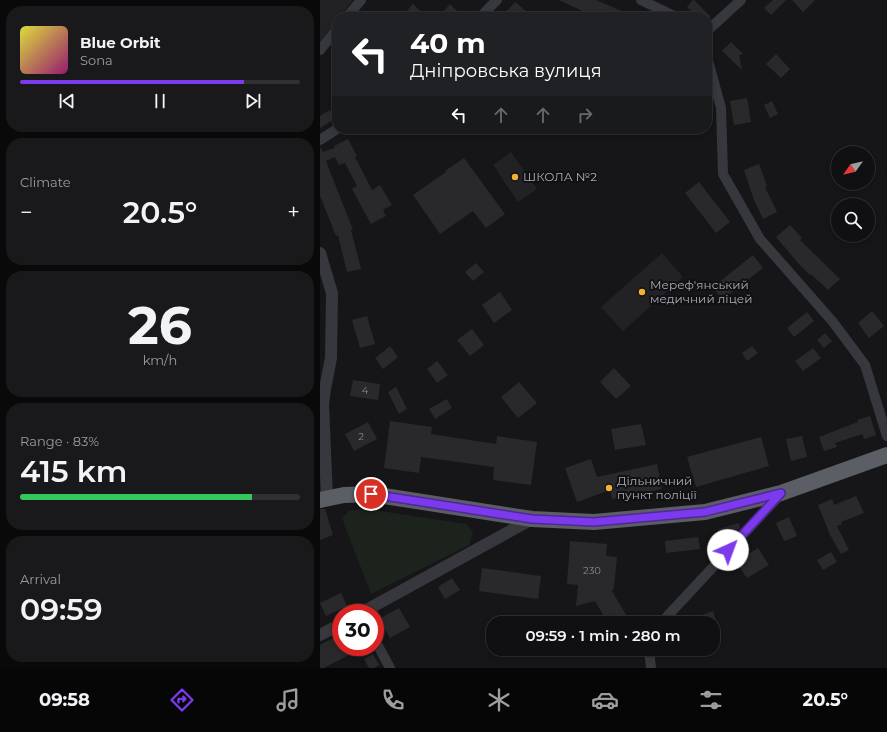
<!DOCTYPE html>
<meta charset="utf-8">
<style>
:root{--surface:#101012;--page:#19191b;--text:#f1f3f6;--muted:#9c9d9f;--line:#303032;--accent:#7c3aed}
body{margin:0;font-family:Montserrat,sans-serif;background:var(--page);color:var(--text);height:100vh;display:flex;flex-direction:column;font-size:15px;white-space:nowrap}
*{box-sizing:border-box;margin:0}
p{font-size:13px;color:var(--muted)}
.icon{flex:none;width:22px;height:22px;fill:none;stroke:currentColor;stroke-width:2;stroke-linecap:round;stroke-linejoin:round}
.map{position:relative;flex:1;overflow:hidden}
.panel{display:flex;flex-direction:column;gap:6px;padding:6px;background:#09090a;width:320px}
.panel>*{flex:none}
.guide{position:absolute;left:12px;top:12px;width:380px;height:122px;border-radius:16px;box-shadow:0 2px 6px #0003,0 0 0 1px var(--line);background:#202124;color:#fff;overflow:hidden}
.needle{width:26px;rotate:236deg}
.tools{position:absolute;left:511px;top:146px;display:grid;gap:8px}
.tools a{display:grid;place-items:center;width:44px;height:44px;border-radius:50%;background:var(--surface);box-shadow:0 2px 6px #0003,0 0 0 1px var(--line);font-size:20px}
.speed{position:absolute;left:12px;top:604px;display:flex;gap:8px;font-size:20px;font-weight:700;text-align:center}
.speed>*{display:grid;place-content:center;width:52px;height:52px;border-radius:50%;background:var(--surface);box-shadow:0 2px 6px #0003,0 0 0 1px var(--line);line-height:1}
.speed .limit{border:6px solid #d22;background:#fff;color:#111}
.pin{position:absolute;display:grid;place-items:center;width:34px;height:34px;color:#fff;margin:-17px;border:2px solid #fff;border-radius:50%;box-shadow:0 1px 4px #0007}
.me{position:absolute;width:44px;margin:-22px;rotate:43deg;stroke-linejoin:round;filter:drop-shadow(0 0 3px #0008)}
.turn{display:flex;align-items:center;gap:14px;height:84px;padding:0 12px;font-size:18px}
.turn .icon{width:52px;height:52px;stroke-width:2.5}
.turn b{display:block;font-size:28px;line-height:34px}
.lanes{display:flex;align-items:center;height:38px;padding:0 12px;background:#0003;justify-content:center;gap:20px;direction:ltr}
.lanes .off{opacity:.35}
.big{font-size:30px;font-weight:600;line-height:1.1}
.panel .widget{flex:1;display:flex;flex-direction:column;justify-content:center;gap:6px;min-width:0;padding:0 14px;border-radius:16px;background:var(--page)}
.panel .dial{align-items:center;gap:0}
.dial b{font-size:52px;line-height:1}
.song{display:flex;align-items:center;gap:12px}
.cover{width:48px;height:48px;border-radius:6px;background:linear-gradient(135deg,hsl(60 70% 55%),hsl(320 70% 35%))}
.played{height:4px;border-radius:2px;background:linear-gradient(90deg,var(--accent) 80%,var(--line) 80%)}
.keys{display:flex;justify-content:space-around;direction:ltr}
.heat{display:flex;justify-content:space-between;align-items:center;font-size:22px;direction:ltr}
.charge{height:6px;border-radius:3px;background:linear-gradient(90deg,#34c759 83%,var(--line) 0)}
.trip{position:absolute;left:166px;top:616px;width:234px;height:40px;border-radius:16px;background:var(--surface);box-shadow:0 2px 6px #0003,0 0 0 1px var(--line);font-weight:600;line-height:40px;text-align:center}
.dock{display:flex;height:64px;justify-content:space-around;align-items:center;background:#060607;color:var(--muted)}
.dock .icon{width:28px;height:28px}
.dock .current{color:var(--accent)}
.dock b{font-size:18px;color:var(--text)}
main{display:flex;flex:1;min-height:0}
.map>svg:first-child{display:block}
</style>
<main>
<section class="panel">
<div class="widget">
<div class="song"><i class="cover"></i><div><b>Blue Orbit</b><p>Sona</p></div></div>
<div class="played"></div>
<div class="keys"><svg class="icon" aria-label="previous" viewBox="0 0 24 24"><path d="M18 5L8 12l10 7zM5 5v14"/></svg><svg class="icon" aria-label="pause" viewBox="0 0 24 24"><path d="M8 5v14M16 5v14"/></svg><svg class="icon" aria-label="next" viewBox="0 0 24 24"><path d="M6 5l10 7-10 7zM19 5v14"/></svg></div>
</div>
<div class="widget"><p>Climate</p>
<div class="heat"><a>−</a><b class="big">20.5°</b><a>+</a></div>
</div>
<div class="widget dial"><b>26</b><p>km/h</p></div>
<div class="widget"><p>Range · 83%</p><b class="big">415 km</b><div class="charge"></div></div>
<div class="widget"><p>Arrival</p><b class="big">09:59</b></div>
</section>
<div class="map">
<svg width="567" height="668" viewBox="0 0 567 668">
<rect width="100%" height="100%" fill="#161618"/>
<!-- built -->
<path fill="#222225" d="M0 0H33L20 17H17V20L0 41Z
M191 152 217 189 198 202 173 165Z
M342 253 363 277 303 331 281 307Z"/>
<!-- green -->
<path fill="#1c231d" d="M47 509 147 524 153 533 149 545 51 594 22 518 29 511Z"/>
<!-- building -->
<path fill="#29292c" d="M239 0H276L316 17H275Z
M373 0H374L391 17H377L367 7Z
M453 0H466L451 15 444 8Z
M472 0H495L483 12Z
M195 2 206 11 201 17H181Z
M93 4 107 17H81Z
M130 4 137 11 133 17H128L123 12Z
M411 42 423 54 419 55 422 70 402 51Z
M456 54 470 69 461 78 446 64Z
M427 98 431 122 414 125 410 101Z
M452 101 458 114 450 118 444 105Z
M10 110 15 119 0 128V116Z
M28 139 37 156 35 157 52 190 60 185 72 205 63 210 66 216 51 224 32 189 37 186 25 163 19 165 15 157 6 161 33 230H31L41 269 27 272 18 235 16 236 0 196V147L3 152 15 148 14 146Z
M144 158 185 214 166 228 153 211 120 234 93 195 126 172 125 171Z
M439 164 447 186 445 187 457 212 443 219 434 200 424 170Z
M379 182 410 222 396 233 365 193Z
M470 225 482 238 480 240 520 279 508 290 491 274 490 275 478 263 456 237Z
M433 255 443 268 402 300 393 287Z
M156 263 164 272 153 281 145 272Z
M180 292 192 310 174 323 162 305Z
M552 311 564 326 549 338 538 323Z
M487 312 494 321 474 337 467 328Z
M47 316 55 344 40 348 32 320Z
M152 329 164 345 150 356 137 340Z
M505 333 512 341 504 348 497 340Z
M70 346 78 357 63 369 55 358Z
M432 346 438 353 427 361 422 353Z
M493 348 501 358 483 371 475 361Z
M117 361 128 375 117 383 107 369Z
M294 368 311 386 296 399 280 382Z
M33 380 60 384 58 400 30 396Z
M199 382 217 403 198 418 181 397Z
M76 387 87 409 79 414 68 392Z
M127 399 132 408 115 419 109 409Z
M550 416 556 435 544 439 542 434 515 443 517 447 504 451 499 437 522 428 538 422 537 420Z
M70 421 112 427 111 434 176 444 177 436 217 442 211 485 173 480 174 467 101 457 99 473 64 468Z
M48 422 57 439 34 451 25 434Z
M321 424 326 445 295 450 291 429Z
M482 436 487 457 471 461 466 439Z
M441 437 449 466 376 487 367 457Z
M271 459 277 477 337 464 342 489 292 499 290 490 257 502 245 468Z
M536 496 544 513 521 522 522 524 517 526 529 550 521 554 510 535 498 505 512 499 514 505Z
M0 509H5L13 535 0 540Z
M469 517 477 536 464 541 456 523Z
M419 523 420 528 414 535 401 539 398 529Z
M378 537 380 549 346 553 345 541Z
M250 541 287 544 286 556 297 557 294 588 292 591 311 623H288L275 601 256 606 258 585 247 584Z
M438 548 449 565 427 578 416 562Z
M511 552 517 562 503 570 497 560Z
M162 568 221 576 218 599 159 591Z
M132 578 140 590 125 599 118 587Z
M21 593 27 606 6 616 0 603Z
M79 608 90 627 70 638 59 619Z
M393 611 397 623H384L382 615Z
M21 634V647H44L4 668H0V645Z
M53 654 59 665 54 668H49L44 659Z"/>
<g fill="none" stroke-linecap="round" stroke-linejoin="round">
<!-- minor -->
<path stroke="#37383d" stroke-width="10" d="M321 0 352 15 354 17
M27 17 41 0
M160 17 177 0
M387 31 421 0
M0 50 17 29
M387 57 401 108 403 174 440 239 513 322 545 365 567 436
M0 140 17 129
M341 623 461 494
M55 640 70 668
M329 649 331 668"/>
<!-- tertiary -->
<path stroke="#37383d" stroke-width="12" d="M0 253 12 293 11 358 5 389 3 404 7 498
M41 613 212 519
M0 635 21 624"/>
<!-- trunk -->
<path stroke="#5b5e65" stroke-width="16" d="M0 500 24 495 51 494 212 519 274 522 385 512 461 493 567 455"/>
</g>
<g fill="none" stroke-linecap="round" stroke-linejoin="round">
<!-- route casing -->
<g stroke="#51269a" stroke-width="10">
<path id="route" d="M51 494 212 519 274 522 385 512 461 493 408 550"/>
</g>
<!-- route -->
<use href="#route" stroke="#7c3aed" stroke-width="7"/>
</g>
<!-- markers -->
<g fill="#f2b134" stroke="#111113" stroke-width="1.5">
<circle cx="195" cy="177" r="4"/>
<circle cx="322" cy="292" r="4"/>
<circle cx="289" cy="488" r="4"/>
</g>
<g text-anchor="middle" stroke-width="4" stroke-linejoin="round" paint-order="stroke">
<!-- number labels -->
<g font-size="10" fill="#888b94">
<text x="45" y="394">4</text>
<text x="41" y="440">2</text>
<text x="272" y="574">230</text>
</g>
<!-- poi labels -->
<g font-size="12" fill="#a8adb8" stroke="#111113" text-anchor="start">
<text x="203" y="181">ШКОЛА №2</text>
<text x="330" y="289">Мереф'янський<tspan x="330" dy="14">медичний ліцей</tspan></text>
<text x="297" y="485">Дільничний<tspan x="297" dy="14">пункт поліції</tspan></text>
</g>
</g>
</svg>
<div class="tools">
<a><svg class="needle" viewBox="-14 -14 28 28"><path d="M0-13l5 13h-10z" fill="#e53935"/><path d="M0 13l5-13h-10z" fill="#9c9d9f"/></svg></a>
<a><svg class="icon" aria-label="search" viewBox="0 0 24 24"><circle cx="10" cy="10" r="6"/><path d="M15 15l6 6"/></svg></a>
</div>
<div class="speed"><div class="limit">30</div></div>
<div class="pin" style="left:51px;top:494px;background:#d93025"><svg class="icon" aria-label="arrive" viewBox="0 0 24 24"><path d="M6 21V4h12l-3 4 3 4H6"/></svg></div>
<svg class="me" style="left:408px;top:550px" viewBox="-20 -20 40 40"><circle r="19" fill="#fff"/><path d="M0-13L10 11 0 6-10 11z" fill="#7c3aed"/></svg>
<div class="trip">09:59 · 1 min · 280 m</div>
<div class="guide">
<div class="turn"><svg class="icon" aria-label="left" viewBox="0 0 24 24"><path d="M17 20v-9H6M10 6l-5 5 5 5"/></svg><div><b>40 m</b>Дніпровська вулиця</div></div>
<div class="lanes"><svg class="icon" aria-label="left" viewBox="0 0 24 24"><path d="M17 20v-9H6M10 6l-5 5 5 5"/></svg><svg class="icon off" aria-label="ahead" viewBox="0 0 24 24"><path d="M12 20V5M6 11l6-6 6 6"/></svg><svg class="icon off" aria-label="ahead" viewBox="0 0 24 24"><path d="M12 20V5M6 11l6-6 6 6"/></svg><svg class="icon off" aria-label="right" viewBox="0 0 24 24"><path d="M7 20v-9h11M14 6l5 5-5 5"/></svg></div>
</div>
</div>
</main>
<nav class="dock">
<b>09:58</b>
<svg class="icon current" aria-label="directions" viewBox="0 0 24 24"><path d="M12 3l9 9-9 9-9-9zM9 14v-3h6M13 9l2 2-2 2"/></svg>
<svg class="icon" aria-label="music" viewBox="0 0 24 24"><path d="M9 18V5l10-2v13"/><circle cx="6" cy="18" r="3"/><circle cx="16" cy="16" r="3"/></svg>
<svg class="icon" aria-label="phone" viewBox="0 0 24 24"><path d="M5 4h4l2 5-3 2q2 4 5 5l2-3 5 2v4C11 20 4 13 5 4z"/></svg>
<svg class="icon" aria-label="climate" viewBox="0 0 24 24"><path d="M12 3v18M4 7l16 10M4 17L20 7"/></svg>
<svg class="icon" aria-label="car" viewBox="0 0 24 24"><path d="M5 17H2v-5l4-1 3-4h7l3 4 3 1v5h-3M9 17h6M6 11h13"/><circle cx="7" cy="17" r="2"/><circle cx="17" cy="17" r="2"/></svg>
<svg class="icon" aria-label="filters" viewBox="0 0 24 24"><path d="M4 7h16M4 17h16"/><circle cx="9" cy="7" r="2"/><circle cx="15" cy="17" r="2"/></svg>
<b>20.5°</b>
</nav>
